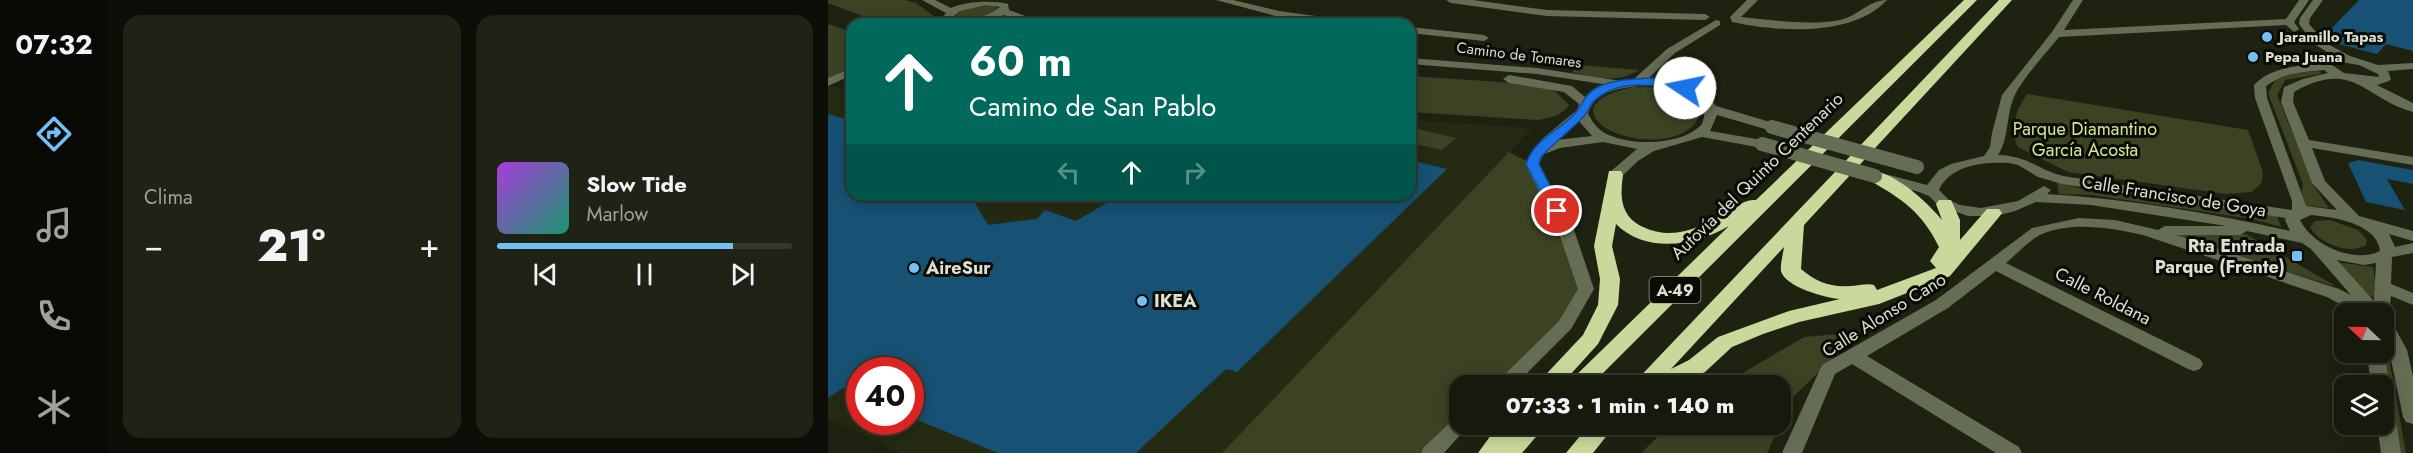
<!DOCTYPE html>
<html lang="es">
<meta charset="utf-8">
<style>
:root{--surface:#161a0d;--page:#1f2316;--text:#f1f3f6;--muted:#9ea19d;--line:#35382e;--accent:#73c0f6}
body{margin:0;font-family:Jost,sans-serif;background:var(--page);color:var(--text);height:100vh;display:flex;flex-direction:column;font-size:22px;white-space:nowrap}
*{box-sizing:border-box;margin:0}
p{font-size:20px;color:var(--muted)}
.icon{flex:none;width:33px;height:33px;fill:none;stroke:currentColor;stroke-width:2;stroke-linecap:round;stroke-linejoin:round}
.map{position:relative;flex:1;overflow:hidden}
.side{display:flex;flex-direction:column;gap:15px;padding:15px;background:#0c0e07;width:720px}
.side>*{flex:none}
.guide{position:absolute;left:18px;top:18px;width:570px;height:183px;border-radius:18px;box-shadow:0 3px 15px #0003,0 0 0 2px var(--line);background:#00695c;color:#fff;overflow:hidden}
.needle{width:39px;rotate:292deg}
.tools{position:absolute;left:1506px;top:303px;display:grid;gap:12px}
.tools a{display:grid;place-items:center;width:60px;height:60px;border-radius:12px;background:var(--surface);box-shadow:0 3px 15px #0003,0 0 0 2px var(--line);font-size:30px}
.speed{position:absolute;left:18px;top:357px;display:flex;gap:12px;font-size:30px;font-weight:700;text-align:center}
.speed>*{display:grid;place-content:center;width:78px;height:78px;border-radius:50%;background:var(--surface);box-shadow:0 3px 15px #0003,0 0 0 2px var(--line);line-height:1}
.speed .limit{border:9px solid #d22;background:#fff;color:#111}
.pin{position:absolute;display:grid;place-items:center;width:51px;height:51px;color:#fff;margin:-26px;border:3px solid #fff;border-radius:50%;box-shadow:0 2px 6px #0007}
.me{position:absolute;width:66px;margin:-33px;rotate:281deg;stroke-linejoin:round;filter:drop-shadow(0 0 4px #0008)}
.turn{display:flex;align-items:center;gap:21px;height:126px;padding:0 24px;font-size:27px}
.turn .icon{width:78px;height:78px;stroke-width:2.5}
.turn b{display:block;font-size:42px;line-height:51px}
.lanes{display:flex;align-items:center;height:57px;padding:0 24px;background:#0003;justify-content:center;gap:30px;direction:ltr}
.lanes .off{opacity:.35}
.big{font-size:45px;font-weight:800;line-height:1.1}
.side .card{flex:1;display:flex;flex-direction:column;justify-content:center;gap:9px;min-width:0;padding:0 21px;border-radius:18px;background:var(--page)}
.song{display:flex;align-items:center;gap:18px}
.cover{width:72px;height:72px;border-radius:9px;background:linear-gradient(135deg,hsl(280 70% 55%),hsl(160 70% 35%))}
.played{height:6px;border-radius:3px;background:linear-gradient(90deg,var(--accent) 80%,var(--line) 80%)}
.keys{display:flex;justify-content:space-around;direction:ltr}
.heat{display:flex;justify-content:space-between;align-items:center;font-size:33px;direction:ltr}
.side .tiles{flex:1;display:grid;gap:15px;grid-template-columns:repeat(2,1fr)}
.trip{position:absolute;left:621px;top:375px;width:342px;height:60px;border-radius:18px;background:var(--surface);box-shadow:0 3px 15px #0003,0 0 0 2px var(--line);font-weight:800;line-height:60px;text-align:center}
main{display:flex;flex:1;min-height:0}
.menu{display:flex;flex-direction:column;width:108px;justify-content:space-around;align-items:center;background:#090a05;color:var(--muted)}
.menu .icon{width:42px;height:42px}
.menu .selected{color:var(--accent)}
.menu b{font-size:27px;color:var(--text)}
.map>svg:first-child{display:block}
</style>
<main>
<nav class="menu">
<b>07:32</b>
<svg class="icon selected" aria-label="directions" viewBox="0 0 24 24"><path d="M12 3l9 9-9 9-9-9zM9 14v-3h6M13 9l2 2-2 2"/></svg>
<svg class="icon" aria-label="music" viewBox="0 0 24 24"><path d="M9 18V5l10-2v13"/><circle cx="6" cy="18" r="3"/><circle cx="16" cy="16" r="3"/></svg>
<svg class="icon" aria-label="phone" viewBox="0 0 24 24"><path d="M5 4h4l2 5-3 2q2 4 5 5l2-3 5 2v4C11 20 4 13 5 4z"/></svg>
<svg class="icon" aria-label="climate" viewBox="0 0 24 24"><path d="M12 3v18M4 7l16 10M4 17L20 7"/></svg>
</nav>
<section class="side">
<div class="tiles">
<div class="card"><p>Clima</p>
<div class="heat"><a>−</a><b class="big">21°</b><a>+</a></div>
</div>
<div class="card">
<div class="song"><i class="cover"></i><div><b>Slow Tide</b><p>Marlow</p></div></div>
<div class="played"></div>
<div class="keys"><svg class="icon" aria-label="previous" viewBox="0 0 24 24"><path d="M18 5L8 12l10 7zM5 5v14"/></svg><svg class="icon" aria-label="pause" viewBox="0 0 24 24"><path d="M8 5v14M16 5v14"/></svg><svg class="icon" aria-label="next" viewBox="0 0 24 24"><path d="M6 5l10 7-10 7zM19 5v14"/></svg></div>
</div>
</div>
</section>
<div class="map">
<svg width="1585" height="453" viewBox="0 0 1585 453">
<rect width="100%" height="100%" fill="#1e2211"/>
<!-- built -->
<path fill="#252a13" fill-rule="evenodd" d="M0 85 24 91V195H582V120L704 128 394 453H73L0 418ZM32 370H82V422H32Z"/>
<!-- green -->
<path fill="#3c4323" d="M0 0H77L88 3 107 17 105 24H56L0 3Z
M161 4 170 8C160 18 139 23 127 17L134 9Z
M0 24 24 32V72L0 83Z
M751 65 811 70C789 84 767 78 744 72Z
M1491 71 1494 74 1457 80 1449 95 1486 186 1501 208 1471 205 1475 184 1440 93 1448 79 1468 73Z
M582 76 702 84 727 91 741 105C733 116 723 118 709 120L582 112Z
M805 87C820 87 836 87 851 93 884 105 872 129 844 137 790 151 720 105 805 87Z
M1199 94 1420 130 1435 172 1434 182 1424 192 1398 194 1240 172 1190 147 1184 132 1190 109Z
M585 128 628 138 614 150 582 143V130Z
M681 152 704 164 758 289 737 325 674 385 632 386V424L603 453H394Z
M1229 182 1262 191 1449 216 1453 227 1424 219 1264 195 1231 194Z
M1502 220 1530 230 1539 240 1538 245C1523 256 1490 243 1482 227L1487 221Z
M1418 234 1509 287 1341 235Z
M1509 262 1545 267 1549 295 1548 298 1541 296Z
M1032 332 966 396 939 453H813L842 425 952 424V386L894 385 976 337Z
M1556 340 1558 341 1578 453H1569L1552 361 1556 352Z"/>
<!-- building -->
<path fill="#175174" d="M1531 0H1585V51L1558 44 1549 54 1499 41 1495 37Z
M0 114 24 121V195H142L160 225 209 219 217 210 248 221 292 195H582V160L619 169 409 372 398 369 308 453H170L82 417V370H32V395L15 388 0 398Z
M1530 160 1585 170V184L1559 179 1577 210 1538 202 1520 163Z"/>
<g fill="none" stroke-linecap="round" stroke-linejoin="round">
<!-- minor -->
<path fill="#666d55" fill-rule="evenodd" d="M94 0H107L123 8C137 1 166 0 180 4L181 10 219 24H204L175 15C160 24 129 32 114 18L118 13ZM158 5 172 7C159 17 141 23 125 17L132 11Z
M388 0H405L451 11 525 21 530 24H502L451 17Z
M618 0H645L719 10 877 14 882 17 877 20 719 16 623 3Z
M919 0H930L913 17C945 20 980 26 1012 20 1030 16 1041 0 1059 0 1025 37 950 32 904 22L902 17Z
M1245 0H1255L1236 30 1458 19 1471 0H1481L1466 22 1471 29 1466 32 1458 25 1231 37C1219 52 1193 80 1186 97 1178 115 1181 139 1170 155 1201 156 1208 169 1235 176L1464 210V201L1427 98 1426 85C1442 67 1470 66 1493 63L1495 59 1505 56 1485 43 1471 24 1472 18 1485 0H1495L1482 18 1481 24 1498 43 1522 56 1550 65 1585 63V69L1560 71 1563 79 1561 81 1549 85 1585 103V112C1536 99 1526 58 1466 92L1465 102 1481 140 1585 157V165L1484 148 1497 181 1531 216 1585 231V241L1561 234 1567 247 1585 243V253L1564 257 1563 284 1585 293V305L1563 296 1561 317 1579 350 1585 376V424L1578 422 1575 417 1561 350 1556 338V314H1530L1499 297 1315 235C1284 228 1244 221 1214 234 1201 240 1189 254 1178 263L1372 359 1375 364 1372 369 1366 371 1360 369 1168 271 1120 308 1039 356 1191 447 1194 453H1168L1024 364 1007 374 974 453H954L994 365 1108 300 1204 228 1251 218 1287 220 1330 230 1337 226H1398L1263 205 1208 202 1187 211 1168 216H1140L1111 206 1101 196 1091 192 1048 180 1046 177 1053 173 1099 185 1111 170 1123 164 1156 156 1162 147 1164 133 1174 95 1224 32ZM1513 62 1531 65 1550 74 1551 77 1516 73 1504 65ZM1496 70 1500 73 1475 79 1456 87 1453 102 1484 183 1509 210 1478 206 1439 98 1438 86C1455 73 1475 72 1496 70ZM1181 163 1190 165 1210 177 1234 184 1458 218 1457 220 1462 231C1382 213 1301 199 1219 194L1223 190 1216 186 1190 201 1153 208 1132 205 1121 200 1111 190C1123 164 1157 162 1181 163ZM1483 215C1505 217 1549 223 1552 251 1526 264 1484 245 1472 220ZM1419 231 1474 243 1483 249 1523 295 1511 289 1348 235H1412ZM1509 260 1536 265 1548 263 1546 301Z
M888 20 892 21V25L847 53 821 78C844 80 875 83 888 106L949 124 950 127 949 130 944 131 889 115 882 131 934 140 941 144 934 148 874 137 826 151 810 161 792 178H782L780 175 782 172 809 149 775 142 732 148 716 154 711 164 746 230 766 289 743 329 686 386H665L731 321 750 289 730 230 697 164 714 139 749 110 751 104 736 92 681 83 675 79 681 75 744 86 757 97 768 89 781 85 709 74 582 64V58L709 68 793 81 806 79 839 49ZM818 85C839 87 887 91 874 124 855 146 799 147 775 132 768 127 764 121 760 114 767 89 795 88 818 85ZM751 121 764 136 728 140Z
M582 27 656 35 661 38 656 41 582 33Z
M24 68V75L0 86V78Z
M1538 352H1556L1562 386 1560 391 1556 392V386H1544Z
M1556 394 1563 396 1565 401 1573 453H1553L1549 424H1556Z
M632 417V424H642L616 453H593L596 447 626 419Z"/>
<!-- highway -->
<path fill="#c9d99c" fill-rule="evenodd" d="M1136 0H1149L762 386H737L901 226C867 246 818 254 788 224L784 246 792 279 790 305 770 344 732 386H707L755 335 770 305 772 279 766 246 781 171H793L795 175C792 197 792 216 815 227 847 242 875 226 903 210 911 205 918 199 928 200Z
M1171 0H1184L976 225 973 269C987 281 1003 288 1022 286 1031 286 1038 283 1046 285L1049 290 1108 268 1102 261 1111 247C1094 212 1074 199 1041 180L1039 176 1041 172C1062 167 1101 204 1114 220L1108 204 1111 200H1123L1132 220V240L1159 209H1171L1174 213 1171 217 1122 276 1051 304 971 322 935 334 904 347 877 372 848 386H803ZM956 247C955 254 952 265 953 271 957 287 998 298 1012 299L961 311 890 337 861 360 843 369Z
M671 424H719L694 453H650Z
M762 424H788L765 453H738Z"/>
<!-- minor-bridge -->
<path stroke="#666d55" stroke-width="14" d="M944 127 1089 167
M934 144 1047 176"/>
</g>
<!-- route -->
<path fill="#1a73e8" stroke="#114b97" stroke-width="1.5" d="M825 78 861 85 862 88 857 91C827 85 792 78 767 100 762 104 761 110 757 115 744 130 726 142 713 157L711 164 735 211 729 215 724 214 698 164C706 138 734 130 749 111 757 100 757 94 770 87 787 79 807 79 825 78Z"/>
<!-- markers -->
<g fill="#73c0f6" stroke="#090b05" stroke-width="2">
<circle cx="1439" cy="37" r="6"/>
<circle cx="1425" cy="57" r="6"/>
<rect x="1463" y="250" width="12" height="12" rx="3"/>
<circle cx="86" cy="268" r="6"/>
<circle cx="314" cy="301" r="6"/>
</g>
<g text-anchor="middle" stroke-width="6" stroke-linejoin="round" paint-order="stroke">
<!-- far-poi labels -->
<g font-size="15" font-weight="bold" fill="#dcdfd4" stroke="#090b05" text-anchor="start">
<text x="1451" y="42">Jaramillo Tapas</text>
<text x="1437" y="62">Pepa Juana</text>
</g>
<!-- far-street labels -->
<g font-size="15" fill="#dcdfd4" stroke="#090b05">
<text transform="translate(691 55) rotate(7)" y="5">Camino de Tomares</text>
</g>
<!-- shield labels -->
<rect fill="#090b05" stroke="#9d9f96" stroke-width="1.5" x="821.5" y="277" width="51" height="26" rx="4.5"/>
<g font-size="16" font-weight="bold" fill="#dcdfd4">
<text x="847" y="296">A-49</text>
</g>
<!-- park labels -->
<g font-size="18" fill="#d1e791" stroke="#090b05">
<text x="1257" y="135">Parque Diamantino<tspan x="1257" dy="21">García Acosta</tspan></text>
</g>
<!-- street labels -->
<g font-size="18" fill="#dcdfd4" stroke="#090b05">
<text transform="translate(929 176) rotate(-44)" y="6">Autovía del Quinto Centenario</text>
<text transform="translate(1346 196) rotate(9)" y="6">Calle Francisco de Goya</text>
<text transform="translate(1275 296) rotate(27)" y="6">Calle Roldana</text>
<text transform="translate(1056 315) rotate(-32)" y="6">Calle Alonso Cano</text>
</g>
<!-- poi labels -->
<g font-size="18" font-weight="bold" fill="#dcdfd4" stroke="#090b05" text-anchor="start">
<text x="1457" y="252" text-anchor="end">Rta Entrada<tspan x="1457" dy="21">Parque (Frente)</tspan></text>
<text x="98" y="274">AireSur</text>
<text x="326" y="307">IKEA</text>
</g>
</g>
</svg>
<div class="tools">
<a><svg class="needle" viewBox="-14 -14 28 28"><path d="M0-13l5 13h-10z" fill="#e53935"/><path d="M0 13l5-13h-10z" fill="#9ea19d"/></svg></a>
<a><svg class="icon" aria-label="layers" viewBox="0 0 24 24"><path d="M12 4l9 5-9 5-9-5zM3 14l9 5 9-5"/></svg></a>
</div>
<div class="speed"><div class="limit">40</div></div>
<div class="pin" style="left:729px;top:211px;background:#d93025"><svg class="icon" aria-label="arrive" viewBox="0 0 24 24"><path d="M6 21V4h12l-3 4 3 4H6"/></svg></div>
<svg class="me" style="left:857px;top:88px" viewBox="-20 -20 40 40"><circle r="19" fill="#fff"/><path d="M0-13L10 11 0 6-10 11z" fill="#1a73e8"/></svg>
<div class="trip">07:33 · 1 min · 140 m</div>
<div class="guide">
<div class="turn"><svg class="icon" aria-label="ahead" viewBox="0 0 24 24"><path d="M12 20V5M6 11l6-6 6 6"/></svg><div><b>60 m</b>Camino de San Pablo</div></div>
<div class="lanes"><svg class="icon off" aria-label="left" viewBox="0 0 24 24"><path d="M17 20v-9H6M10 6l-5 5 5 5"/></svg><svg class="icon" aria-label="ahead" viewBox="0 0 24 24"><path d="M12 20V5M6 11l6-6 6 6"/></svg><svg class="icon off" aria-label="right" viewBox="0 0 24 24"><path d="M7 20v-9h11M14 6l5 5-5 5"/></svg></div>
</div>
</div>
</main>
